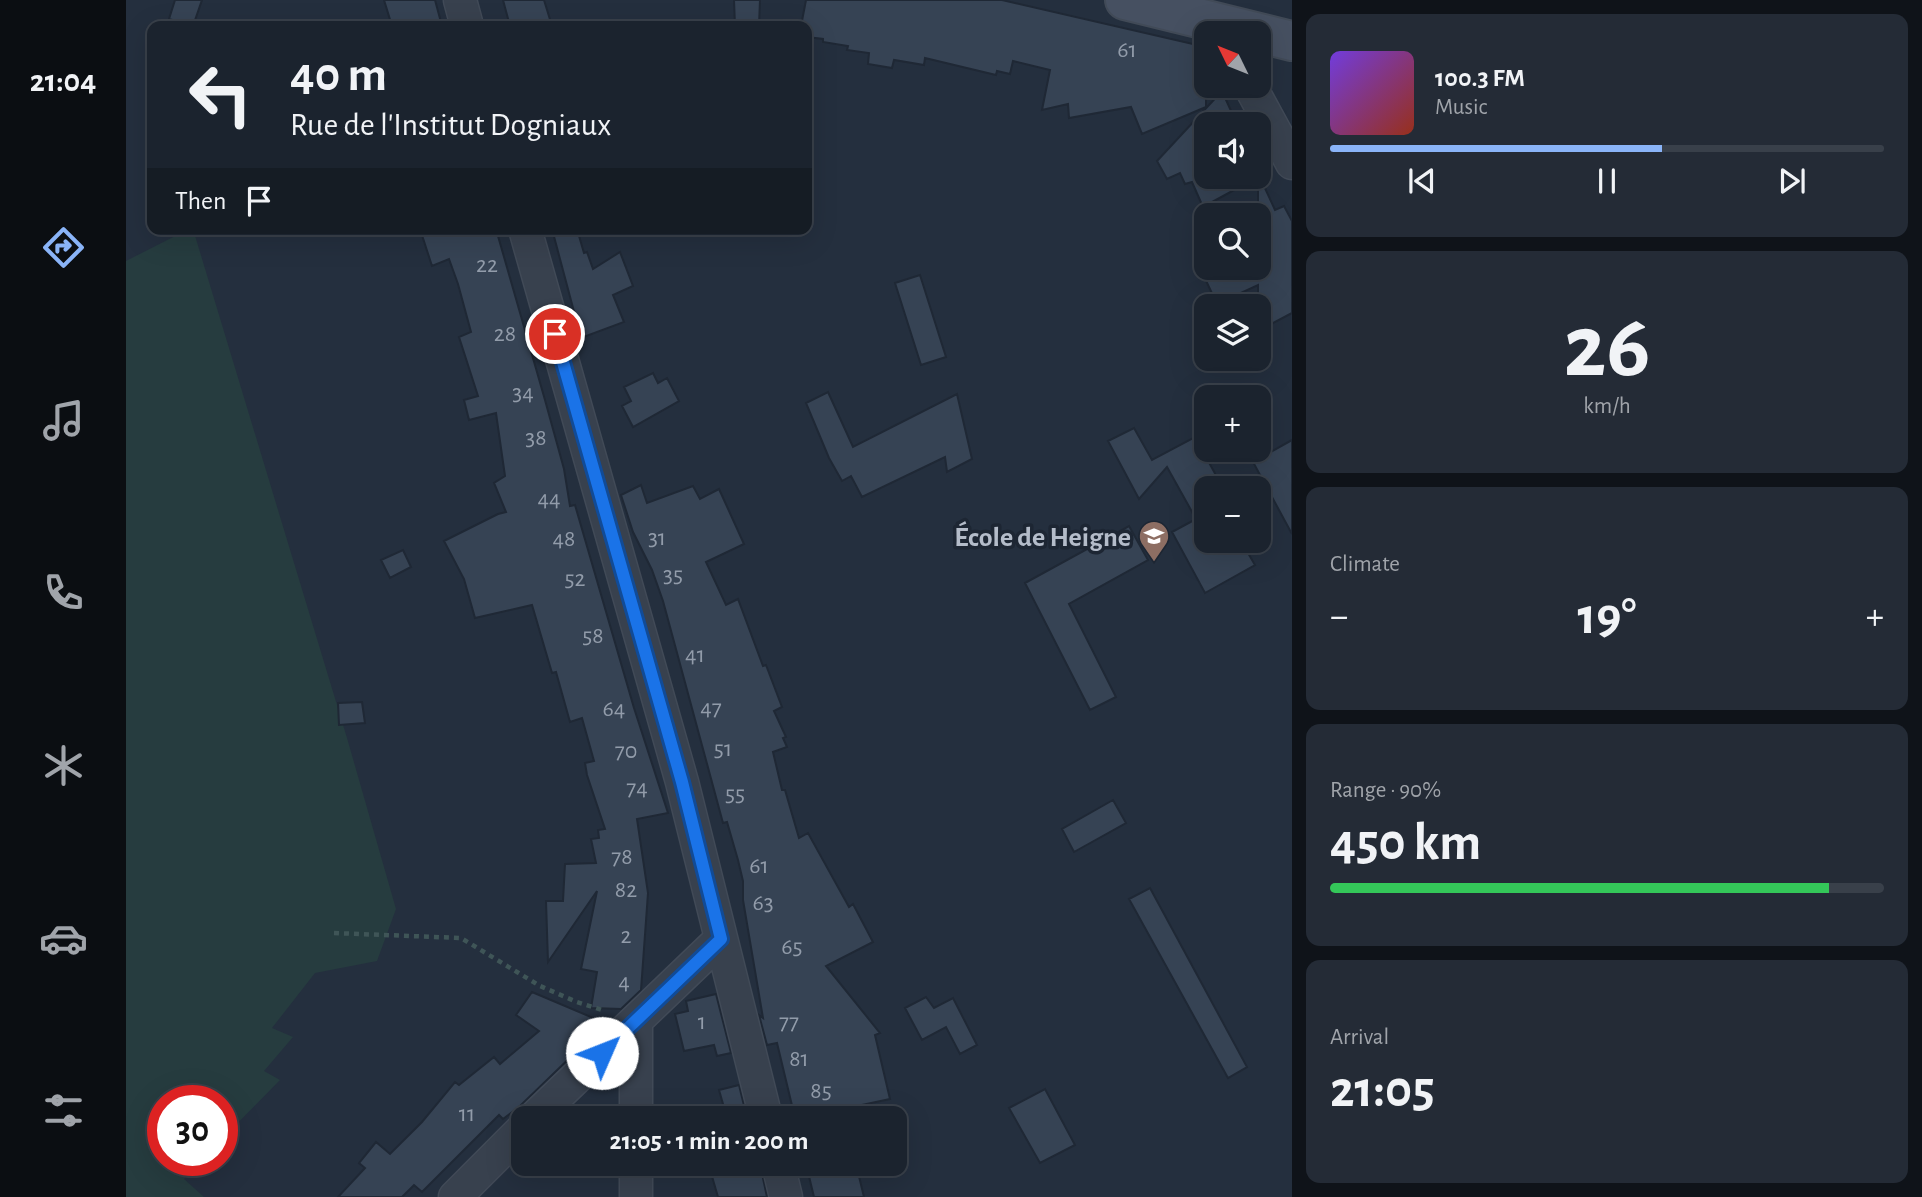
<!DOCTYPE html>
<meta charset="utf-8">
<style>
:root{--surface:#1b232e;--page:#242b36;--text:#f1f3f6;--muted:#a0a4aa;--line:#39404a;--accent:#8ab4f8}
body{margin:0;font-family:"Alegreya Sans",sans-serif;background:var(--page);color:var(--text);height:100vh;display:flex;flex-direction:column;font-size:26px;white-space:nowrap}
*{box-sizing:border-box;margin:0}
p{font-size:23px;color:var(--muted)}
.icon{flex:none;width:38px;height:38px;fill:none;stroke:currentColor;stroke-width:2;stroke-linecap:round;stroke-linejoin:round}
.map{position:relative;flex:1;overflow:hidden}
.sheet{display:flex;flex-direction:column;gap:14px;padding:14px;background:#0f1319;width:630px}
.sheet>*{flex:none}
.guide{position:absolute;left:21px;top:21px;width:665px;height:214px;border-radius:14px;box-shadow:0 7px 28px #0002,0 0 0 2px var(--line);background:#1b232e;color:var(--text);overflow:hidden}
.needle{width:46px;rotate:313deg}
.fabs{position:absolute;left:1068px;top:21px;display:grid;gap:14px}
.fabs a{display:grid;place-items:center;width:77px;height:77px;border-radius:14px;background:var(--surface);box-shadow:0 7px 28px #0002,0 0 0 2px var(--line);font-size:35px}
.speed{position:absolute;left:21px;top:1085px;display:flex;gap:14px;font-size:35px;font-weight:700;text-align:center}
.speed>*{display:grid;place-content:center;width:91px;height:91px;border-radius:50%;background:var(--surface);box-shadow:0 7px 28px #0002,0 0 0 2px var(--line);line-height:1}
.speed .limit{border:10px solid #d22;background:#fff;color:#111}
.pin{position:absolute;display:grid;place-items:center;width:60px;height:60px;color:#fff;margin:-30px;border:4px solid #fff;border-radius:50%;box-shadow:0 2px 7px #0007}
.me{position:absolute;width:77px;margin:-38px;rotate:46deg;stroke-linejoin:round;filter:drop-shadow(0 0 5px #0008)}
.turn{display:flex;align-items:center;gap:24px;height:147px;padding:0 28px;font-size:32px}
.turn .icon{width:91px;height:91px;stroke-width:2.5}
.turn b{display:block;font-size:49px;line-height:60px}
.then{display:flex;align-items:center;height:66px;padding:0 28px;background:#0003;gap:14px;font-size:26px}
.big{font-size:52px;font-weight:700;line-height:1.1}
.sheet .card{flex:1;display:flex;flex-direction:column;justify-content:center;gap:10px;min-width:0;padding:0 24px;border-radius:14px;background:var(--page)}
.sheet .dial{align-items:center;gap:0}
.dial b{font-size:91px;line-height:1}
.song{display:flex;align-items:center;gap:21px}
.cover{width:84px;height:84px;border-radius:10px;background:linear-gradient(135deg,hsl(260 70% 55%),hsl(10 70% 35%))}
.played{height:7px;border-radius:4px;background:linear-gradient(90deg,var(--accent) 60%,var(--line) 60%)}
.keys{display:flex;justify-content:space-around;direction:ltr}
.heat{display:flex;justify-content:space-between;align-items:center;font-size:38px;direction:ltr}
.charge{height:10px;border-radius:5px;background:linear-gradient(90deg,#34c759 90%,var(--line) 0)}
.trip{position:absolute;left:385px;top:1106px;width:396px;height:70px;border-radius:14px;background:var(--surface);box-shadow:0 7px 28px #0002,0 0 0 2px var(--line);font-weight:700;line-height:70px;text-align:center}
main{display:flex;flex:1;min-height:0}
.tab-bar{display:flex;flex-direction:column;width:126px;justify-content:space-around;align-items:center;background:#0b0e12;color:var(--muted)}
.tab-bar .icon{width:49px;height:49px}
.tab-bar .on{color:var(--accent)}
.tab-bar b{font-size:32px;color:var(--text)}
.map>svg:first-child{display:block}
</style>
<main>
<nav class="tab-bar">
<b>21:04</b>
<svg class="icon on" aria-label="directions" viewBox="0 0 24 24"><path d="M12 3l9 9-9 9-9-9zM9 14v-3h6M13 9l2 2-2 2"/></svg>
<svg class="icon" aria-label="music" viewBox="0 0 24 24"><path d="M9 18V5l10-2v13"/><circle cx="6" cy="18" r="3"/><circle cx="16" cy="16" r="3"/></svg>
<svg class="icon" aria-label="phone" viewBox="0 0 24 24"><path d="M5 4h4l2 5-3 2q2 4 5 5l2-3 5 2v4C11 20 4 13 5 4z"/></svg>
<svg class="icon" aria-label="climate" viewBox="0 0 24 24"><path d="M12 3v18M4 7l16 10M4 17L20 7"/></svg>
<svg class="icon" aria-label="car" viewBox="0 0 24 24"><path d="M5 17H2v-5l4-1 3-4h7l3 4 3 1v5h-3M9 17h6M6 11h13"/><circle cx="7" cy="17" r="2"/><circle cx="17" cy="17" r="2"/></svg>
<svg class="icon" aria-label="filters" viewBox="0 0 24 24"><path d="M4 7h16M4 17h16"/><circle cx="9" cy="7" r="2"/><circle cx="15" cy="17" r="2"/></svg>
</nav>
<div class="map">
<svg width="1166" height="1197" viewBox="0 0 1166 1197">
<rect width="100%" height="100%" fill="#242f3e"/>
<!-- green -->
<path fill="#263c3f" d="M63 229H67L221 738 270 909 251 961 189 973 146 1028 167 1037 138 1071 154 1080 96 1139V1101H37V1160H76L58 1179 78 1197H0V261Z"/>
<!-- building -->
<path fill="#364354" stroke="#1f2835" stroke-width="2" d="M49 0H76L67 26 43 19Z
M258 0H309L316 26H266Z
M377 0H418L426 26H384Z
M608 0H634L633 26H609Z
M680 0H876L1080 47V107L1016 134 1005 107 943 118 942 104 916 110 924 70 887 61 884 74 871 71 870 75 799 58 798 65 768 60 766 68 742 64 743 53 721 50 722 46 697 42V39L681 37V26H675Z
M1096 91 1111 124H1080L1078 177H1132V173L1149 210 1158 206 1166 221V313L1132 331V285L1091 304 1074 268H1132V177L1077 207 1066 182 1059 184 1054 173 1041 179 1031 161Z
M294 229H370L419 400 438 469 444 506 449 505 508 708 542 813 511 819 522 893 515 990 495 1009 465 1008 471 972 455 969 471 891 422 962 420 901H437L439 864 470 863 465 839 473 838 472 830 479 829 461 775 459 763 468 761 456 718 444 722 430 672 426 673 406 605 349 618 338 579 318 541 372 514 380 512 368 483 379 476 370 413 343 420 338 400 352 396 333 337 345 332 332 284 323 259 306 266Z
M426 229H451L458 253 461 252 467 269 494 252 507 286 487 295 498 322 455 338Z
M794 275 820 357 795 365 769 283Z
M527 373 532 383 541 378 553 401 507 427 496 406 505 401 498 387Z
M702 392 727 447 831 394 846 459 821 472 819 457 736 497 725 476 716 481 703 458 680 403Z
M1008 428 1026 460 1069 437 1097 488H1080V541H1115L1129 565 1079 593 1046 532 1070 519 1041 467 1013 499 982 441Z
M1166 440V534L1127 462Z
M515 485 521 503 567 486 574 499 593 489 618 544 580 562 600 605 612 599 637 666 640 665 656 707 648 711 660 737 657 738 661 747 647 752 656 790H659L673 838 682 833 723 907 727 904 747 942 700 966 754 1033 749 1035 764 1099 717 1109 720 1118H669L651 1043 641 1045 633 1015 637 1018 617 900V881L612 860 601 822 597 823 537 601 526 570 507 532 495 495Z
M1003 526 1022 560 943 604 990 697 964 710 899 583Z
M277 550 285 567 264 578 255 560Z
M236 702 239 723 213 725 212 703Z
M987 800 1000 823 948 852 936 829Z
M1024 888 1121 1067 1102 1078 1003 899Z
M406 992 472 1020 455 1047 394 1106 377 1119 373 1115 296 1192 288 1185 276 1197H212L239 1168 233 1163 250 1142 264 1154 296 1122 329 1082 333 1085 368 1057 374 1064 413 1031 390 1015Z
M590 994 605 1053 591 1056 588 1045 558 1051 549 1014 562 1011 560 1001Z
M800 997 808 1008 827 998 851 1045 834 1054 820 1027 796 1040 779 1008Z
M613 1085 621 1118H601L593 1090Z
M919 1089 949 1145 914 1163 883 1108Z
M624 1164H634L641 1197H592L585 1173Z
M680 1164H730L738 1197H688Z"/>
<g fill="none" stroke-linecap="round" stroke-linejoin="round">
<!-- street casing -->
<g stroke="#414a57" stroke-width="35">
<path id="street" d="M334 0 341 26
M1124 86 1166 163
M399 229 556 782 640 1118
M408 1118 595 939
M510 1118V1021
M652 1164 660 1197
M329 1197 397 1129
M510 1197V1164"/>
</g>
<!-- secondary casing -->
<g stroke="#414a57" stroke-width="42">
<path id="secondary" d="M999 0 1166 41"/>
</g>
<!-- path -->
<path stroke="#3f5557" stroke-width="4.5" stroke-dasharray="5 5" stroke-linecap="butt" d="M208 933 335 938 414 986 451 1002 479 1011"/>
<!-- street -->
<use href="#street" stroke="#38414e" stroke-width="32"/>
<!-- secondary -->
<use href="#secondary" stroke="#465061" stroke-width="38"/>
</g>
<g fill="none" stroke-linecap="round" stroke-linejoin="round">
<!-- route casing -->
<g stroke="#114b97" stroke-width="18">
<path id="route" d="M429 334 556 782 595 939 476 1053"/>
</g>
<!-- route -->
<use href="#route" stroke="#1a73e8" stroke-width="12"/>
</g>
<!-- icons -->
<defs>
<g id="school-pin" transform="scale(1.575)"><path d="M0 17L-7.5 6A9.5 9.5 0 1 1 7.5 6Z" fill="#8d6e63" stroke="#1d2633"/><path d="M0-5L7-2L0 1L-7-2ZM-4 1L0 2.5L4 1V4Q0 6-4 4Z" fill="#fff"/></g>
</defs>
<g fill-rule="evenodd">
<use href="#school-pin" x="1028" y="536"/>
</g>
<g text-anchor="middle" stroke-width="7" stroke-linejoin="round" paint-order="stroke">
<!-- number labels -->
<g font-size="24" fill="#929caa">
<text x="1001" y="57">61</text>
<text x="361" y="272">22</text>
<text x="379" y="341">28</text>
<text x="397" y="400">34</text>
<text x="410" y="445">38</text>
<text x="423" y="506">44</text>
<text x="531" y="545">31</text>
<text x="438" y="546">48</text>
<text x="547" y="582">35</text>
<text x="449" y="586">52</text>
<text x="467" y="643">58</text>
<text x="569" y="662">41</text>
<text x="585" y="715">47</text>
<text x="488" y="716">64</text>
<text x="597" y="756">51</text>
<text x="500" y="758">70</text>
<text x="511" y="795">74</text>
<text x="609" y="801">55</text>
<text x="496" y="864">78</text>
<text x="633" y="873">61</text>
<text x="500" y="897">82</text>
<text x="637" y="910">63</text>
<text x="500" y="943">2</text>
<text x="666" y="954">65</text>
<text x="498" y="989">4</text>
<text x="576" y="1029">1</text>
<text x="663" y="1029">77</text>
<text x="673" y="1066">81</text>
<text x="695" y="1098">85</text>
<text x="341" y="1121">11</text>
</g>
<!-- poi labels -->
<g font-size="28" font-weight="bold" fill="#b4bcc9" stroke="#1d2633" text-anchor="end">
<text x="1005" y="546">École de Heigne</text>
</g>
</g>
</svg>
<div class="fabs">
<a><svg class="needle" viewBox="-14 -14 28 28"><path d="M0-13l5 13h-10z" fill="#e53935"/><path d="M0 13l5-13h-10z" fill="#a0a4aa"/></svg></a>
<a><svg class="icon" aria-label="sound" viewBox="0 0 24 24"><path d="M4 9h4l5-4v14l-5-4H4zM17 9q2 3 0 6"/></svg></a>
<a><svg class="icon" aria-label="search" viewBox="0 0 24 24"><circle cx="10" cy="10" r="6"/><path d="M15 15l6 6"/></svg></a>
<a><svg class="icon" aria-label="layers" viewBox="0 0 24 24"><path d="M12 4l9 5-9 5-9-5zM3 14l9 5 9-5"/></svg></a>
<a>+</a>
<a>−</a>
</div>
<div class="speed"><div class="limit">30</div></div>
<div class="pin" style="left:429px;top:334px;background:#d93025"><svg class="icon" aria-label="arrive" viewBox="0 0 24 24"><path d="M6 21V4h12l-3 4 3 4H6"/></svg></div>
<svg class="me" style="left:476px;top:1053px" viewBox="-20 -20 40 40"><circle r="19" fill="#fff"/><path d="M0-13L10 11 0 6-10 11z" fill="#1a73e8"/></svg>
<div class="trip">21:05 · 1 min · 200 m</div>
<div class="guide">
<div class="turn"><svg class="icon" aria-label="left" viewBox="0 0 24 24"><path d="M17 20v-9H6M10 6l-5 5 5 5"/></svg><div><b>40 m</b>Rue de l'Institut Dogniaux</div></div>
<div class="then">Then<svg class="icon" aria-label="arrive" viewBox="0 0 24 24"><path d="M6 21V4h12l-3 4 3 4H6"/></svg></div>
</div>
</div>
<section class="sheet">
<div class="card">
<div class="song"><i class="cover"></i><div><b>100.3 FM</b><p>Music</p></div></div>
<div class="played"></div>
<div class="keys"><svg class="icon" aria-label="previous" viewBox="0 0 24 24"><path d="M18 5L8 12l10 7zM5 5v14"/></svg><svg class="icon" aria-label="pause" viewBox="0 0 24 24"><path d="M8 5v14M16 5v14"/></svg><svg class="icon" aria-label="next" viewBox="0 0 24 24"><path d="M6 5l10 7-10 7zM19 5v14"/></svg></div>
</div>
<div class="card dial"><b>26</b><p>km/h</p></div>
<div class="card"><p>Climate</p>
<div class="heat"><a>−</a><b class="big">19°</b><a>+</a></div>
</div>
<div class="card"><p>Range · 90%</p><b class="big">450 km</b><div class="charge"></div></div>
<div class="card"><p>Arrival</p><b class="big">21:05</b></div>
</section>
</main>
